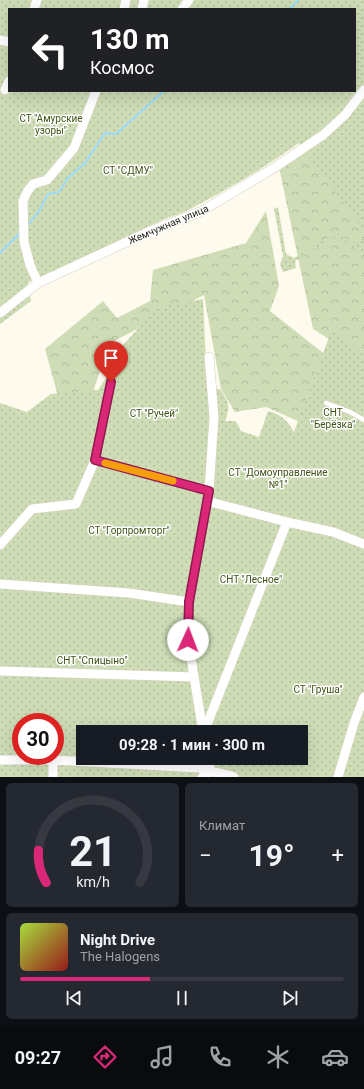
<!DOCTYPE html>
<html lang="ru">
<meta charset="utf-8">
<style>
:root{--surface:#171b24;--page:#242831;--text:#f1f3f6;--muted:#9ea1a6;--line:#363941;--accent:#db2777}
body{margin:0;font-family:Roboto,sans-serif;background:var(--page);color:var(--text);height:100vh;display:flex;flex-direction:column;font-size:15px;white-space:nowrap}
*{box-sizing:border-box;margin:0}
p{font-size:13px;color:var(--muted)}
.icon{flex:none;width:22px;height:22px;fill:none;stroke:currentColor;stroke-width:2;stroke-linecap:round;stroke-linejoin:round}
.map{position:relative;height:777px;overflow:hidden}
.panel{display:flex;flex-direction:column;gap:6px;padding:6px;background:#0d0f14;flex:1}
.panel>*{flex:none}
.hud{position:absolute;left:8px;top:8px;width:348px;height:84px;border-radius:0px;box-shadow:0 4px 16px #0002;background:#202124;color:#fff;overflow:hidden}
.speed{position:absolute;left:12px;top:713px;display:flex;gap:8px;font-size:20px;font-weight:700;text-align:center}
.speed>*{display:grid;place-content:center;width:52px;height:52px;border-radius:50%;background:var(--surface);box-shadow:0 4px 16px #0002;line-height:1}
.speed .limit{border:6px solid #d22;background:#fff;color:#111}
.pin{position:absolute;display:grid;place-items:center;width:34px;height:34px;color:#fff;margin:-41px -17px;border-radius:50% 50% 50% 0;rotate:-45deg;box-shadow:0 0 4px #0007}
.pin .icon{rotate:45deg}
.me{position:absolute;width:44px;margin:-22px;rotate:2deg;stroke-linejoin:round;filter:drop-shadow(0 0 3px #0008)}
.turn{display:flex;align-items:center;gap:14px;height:84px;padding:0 16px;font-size:18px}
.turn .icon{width:52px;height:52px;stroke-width:2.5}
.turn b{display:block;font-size:28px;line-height:34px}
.big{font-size:30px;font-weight:700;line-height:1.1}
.panel .widget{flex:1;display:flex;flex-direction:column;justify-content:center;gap:6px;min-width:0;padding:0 14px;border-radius:6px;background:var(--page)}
.panel .dial{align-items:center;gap:0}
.dial svg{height:104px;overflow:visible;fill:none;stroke:var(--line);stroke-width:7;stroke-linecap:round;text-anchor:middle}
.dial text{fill:var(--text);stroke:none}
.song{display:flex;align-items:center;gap:12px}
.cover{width:48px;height:48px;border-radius:6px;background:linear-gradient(135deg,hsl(80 70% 55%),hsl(0 70% 35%))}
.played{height:4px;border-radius:2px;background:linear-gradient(90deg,var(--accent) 40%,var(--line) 40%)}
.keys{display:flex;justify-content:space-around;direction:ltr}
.heat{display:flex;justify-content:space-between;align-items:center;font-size:22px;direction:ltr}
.panel .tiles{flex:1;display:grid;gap:6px;grid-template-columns:1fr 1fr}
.widget:last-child{grid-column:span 2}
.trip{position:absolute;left:76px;top:725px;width:232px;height:40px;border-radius:0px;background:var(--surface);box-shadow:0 4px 16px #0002;font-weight:700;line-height:40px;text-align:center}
.menu{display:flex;height:64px;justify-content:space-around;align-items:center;background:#090b0e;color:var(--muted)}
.menu .icon{width:28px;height:28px}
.menu .active{color:var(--accent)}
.menu b{font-size:18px;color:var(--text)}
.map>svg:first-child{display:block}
</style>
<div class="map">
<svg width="364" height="777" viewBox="0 0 364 777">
<defs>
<pattern id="forest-crowns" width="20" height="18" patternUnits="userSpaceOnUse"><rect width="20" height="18" fill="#ceddb6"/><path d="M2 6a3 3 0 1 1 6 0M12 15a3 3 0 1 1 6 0" fill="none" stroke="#b0bd9c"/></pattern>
<pattern id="park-dots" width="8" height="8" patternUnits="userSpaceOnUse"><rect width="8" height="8" fill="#ceddb6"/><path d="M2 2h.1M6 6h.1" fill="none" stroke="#b0bd9c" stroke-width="1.8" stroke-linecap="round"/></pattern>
</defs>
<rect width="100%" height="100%" fill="#fefaed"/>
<!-- forest -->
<path fill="url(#forest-crowns)" d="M364 114V361L313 329 279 167Z
M266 211 279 286 270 311 337 364 300 422 266 407 235 412 221 389 204 295 110 343 90 400 58 396 45 349 103 301 117 318 150 301 153 270 246 243Z"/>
<!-- park -->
<path fill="url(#park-dots)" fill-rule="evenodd" d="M0 0H364V230L299 143C263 169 223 192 184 212 175 216 166 218 158 222 115 241 74 269 28 282L31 301 0 324ZM9 9H355V91H9Z
M278 207 286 254 294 258 336 233 355 243 357 239 364 241V254L353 250 354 246 336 237 295 261 296 268 283 272 280 264 283 256 274 209Z
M203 299 206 362 210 390 220 389C229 403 231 405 225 421H236L241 431 259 437 268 411C282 415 287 420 294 432L332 329 364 355V777H0V403L27 412 51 394 98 390 107 376 114 355 157 308ZM21 722H55V756H21ZM83 732H301V758H83Z"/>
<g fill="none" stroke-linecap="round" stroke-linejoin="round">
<!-- stream -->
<path stroke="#9cdafe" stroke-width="2" d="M290 9 298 0
M27 226 39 211 48 194 59 192 68 178 85 163 105 133 116 134 164 91
M0 253 21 232"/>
<!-- service casing -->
<g stroke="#d7d1bb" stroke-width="6">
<path id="service" d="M326 403 350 412 364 420"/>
</g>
<!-- minor casing -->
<g stroke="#d7d1bb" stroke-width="10">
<path id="minor" d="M34 9 37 0
M124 9 126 0
M142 9 144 0
M182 9 189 0
M0 40 9 42
M5 90 9 81
M38 283 30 265 24 242 23 201 27 192 33 184 47 180 74 148 96 91
M0 313 38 283 148 232 200 212 274 168 323 135 345 115 364 90
M95 460 209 491
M207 501 287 522 333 532 364 544
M0 545 32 509 76 504 95 460 111 382
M0 584 129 593 189 602
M0 671 194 677
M203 732 188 640 189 602 209 491 214 417 209 357
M204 732 287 522
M0 760H53L199 768C211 772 222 773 234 777
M53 760V777
M202 777 211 772 208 758
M338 777 354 723 364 697"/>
</g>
<!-- service -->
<use href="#service" stroke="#fff" stroke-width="4.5"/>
<!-- minor -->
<use href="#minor" stroke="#fff" stroke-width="9"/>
</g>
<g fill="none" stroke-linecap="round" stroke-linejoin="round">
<!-- route casing -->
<g stroke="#8e194d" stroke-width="10">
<path id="route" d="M111 382 95 460 209 491 189 602 188 640"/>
</g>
<!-- route -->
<use href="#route" stroke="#db2777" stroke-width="7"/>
<!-- slow -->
<path stroke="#f59e0b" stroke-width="7" d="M105 463 173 481"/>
</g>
<g text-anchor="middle" stroke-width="3" stroke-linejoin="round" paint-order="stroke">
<!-- park labels -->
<g font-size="10" fill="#425316" stroke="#fff">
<text x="51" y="122">СТ "Амурские<tspan x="51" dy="12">узоры"</tspan></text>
<text x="128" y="174">СТ "СДМУ"</text>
<text x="333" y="416">СНТ<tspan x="333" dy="12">"Берёзка"</tspan></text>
<text x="154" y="417">СТ "Ручей"</text>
<text x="278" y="476">СТ "Домоуправление<tspan x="278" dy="12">№1"</tspan></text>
<text x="129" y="534">СТ "Горпромторг"</text>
<text x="251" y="583">СНТ "Лесное"</text>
<text x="92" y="664">СНТ "Спицыно"</text>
<text x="318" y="693">СТ "Груша"</text>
</g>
<!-- street labels -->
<g font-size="10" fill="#1f1d15" stroke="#fff">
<text transform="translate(168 224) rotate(-23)" y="4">Жемчужная улица</text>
</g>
</g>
</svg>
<div class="speed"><div class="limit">30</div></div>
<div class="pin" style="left:111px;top:382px;background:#d93025"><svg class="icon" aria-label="arrive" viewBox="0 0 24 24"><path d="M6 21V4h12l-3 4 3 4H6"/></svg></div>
<svg class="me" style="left:188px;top:640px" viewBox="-20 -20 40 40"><circle r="19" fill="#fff"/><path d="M0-13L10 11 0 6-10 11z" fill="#db2777"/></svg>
<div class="trip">09:28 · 1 мин · 300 m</div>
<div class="hud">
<div class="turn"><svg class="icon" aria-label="left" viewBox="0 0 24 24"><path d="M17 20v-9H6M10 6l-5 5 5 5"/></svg><div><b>130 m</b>Космос</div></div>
</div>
</div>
<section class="panel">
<div class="tiles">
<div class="widget dial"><svg viewBox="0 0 100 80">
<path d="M14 69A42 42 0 1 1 86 69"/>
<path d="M14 69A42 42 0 0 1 8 44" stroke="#db2777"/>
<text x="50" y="56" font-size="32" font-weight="700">21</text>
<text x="50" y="72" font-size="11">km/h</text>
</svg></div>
<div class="widget"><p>Климат</p>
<div class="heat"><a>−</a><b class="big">19°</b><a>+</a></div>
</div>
<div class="widget">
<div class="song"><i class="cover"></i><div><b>Night Drive</b><p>The Halogens</p></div></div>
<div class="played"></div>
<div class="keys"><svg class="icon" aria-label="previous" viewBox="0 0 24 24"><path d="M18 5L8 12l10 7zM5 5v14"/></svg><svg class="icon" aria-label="pause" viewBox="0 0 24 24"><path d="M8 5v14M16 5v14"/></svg><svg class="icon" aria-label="next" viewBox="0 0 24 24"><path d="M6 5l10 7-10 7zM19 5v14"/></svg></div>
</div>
</div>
</section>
<nav class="menu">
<b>09:27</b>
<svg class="icon active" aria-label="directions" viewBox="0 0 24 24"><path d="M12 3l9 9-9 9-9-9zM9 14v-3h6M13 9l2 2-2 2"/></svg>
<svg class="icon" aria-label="music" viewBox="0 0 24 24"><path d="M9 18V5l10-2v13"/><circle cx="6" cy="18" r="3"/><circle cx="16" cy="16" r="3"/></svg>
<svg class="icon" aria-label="phone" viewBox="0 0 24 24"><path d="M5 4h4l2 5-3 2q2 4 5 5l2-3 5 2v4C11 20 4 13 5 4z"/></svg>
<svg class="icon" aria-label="climate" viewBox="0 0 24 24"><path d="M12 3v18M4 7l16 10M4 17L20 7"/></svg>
<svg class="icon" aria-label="car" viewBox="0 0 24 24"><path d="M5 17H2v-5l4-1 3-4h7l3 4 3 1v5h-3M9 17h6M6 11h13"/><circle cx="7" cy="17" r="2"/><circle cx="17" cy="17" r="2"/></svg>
</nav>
